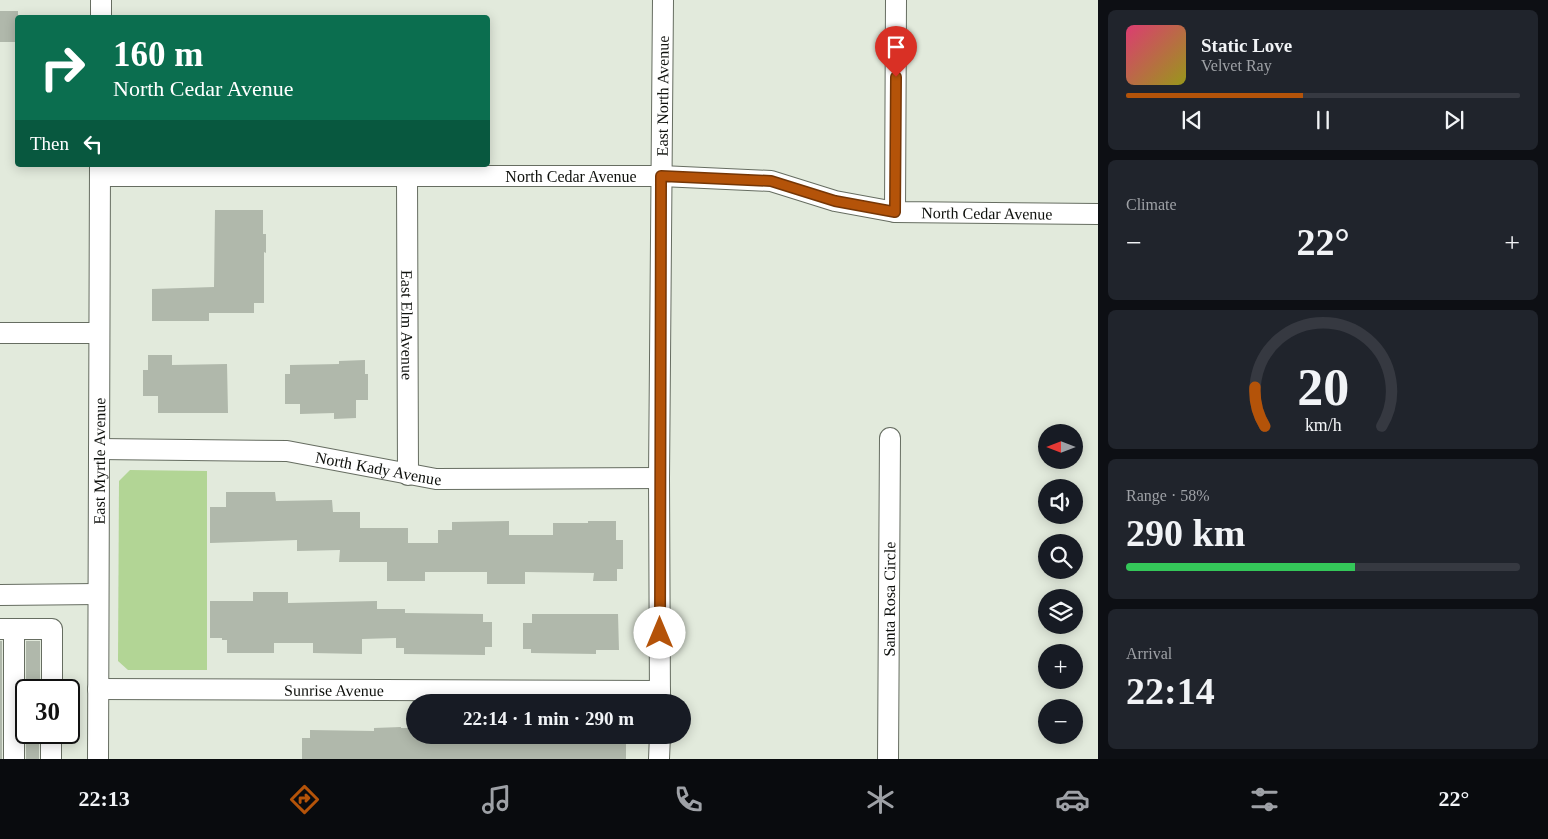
<!DOCTYPE html>
<meta charset="utf-8">
<style>
:root{--surface:#171b24;--page:#20242c;--text:#f1f3f6;--muted:#9ea1a6;--line:#363941;--accent:#b45309}
body{margin:0;font-family:Georgia,serif;background:var(--page);color:var(--text);height:100vh;display:flex;flex-direction:column;font-size:19px;white-space:nowrap}
*{box-sizing:border-box;margin:0}
p{font-size:16px;color:var(--muted)}
.icon{flex:none;width:28px;height:28px;fill:none;stroke:currentColor;stroke-width:2;stroke-linecap:round;stroke-linejoin:round}
.map{position:relative;flex:1;overflow:hidden}
.details{display:flex;flex-direction:column;gap:10px;padding:10px;background:#0d0f14;width:450px}
.details>*{flex:none}
.hud{position:absolute;left:15px;top:15px;width:475px;height:152px;border-radius:5px;box-shadow:0 2px 12px #0003;background:#0b6e4f;color:#fff;overflow:hidden}
.needle{width:32px;rotate:270deg}
.tools{position:absolute;left:1038px;top:424px;display:grid;gap:10px}
.tools a{display:grid;place-items:center;width:45px;height:45px;border-radius:50%;background:var(--surface);box-shadow:0 2px 12px #0003;font-size:25px}
.speed{position:absolute;left:15px;top:679px;display:flex;gap:10px;font-size:25px;font-weight:700;text-align:center}
.speed>*{display:grid;place-content:center;width:65px;height:65px;border-radius:50%;background:var(--surface);box-shadow:0 2px 12px #0003;line-height:1}
.speed .limit{border:2px solid #111;border-radius:8px;background:#fff;color:#111}
.pin{position:absolute;display:grid;place-items:center;width:42px;height:42px;color:#fff;margin:-51px -21px;border-radius:50% 50% 50% 0;rotate:-45deg;box-shadow:0 0 5px #0007}
.pin .icon{rotate:45deg}
.me{position:absolute;width:55px;margin:-28px;rotate:0deg;stroke-linejoin:round;filter:drop-shadow(0 0 4px #0008)}
.turn{display:flex;align-items:center;gap:18px;height:105px;padding:0 15px;font-size:22px}
.turn .icon{width:65px;height:65px;stroke-width:2.5}
.turn b{display:block;font-size:35px;line-height:42px}
.then{display:flex;align-items:center;height:48px;padding:0 15px;background:#0003;gap:10px;font-size:19px}
.big{font-size:38px;font-weight:700;line-height:1.1}
.details .widget{flex:1;display:flex;flex-direction:column;justify-content:center;gap:8px;min-width:0;padding:0 18px;border-radius:8px;background:var(--page)}
.details .dial{align-items:center;gap:0}
.dial svg{height:130px;overflow:visible;fill:none;stroke:var(--line);stroke-width:7;stroke-linecap:round;text-anchor:middle}
.dial text{fill:var(--text);stroke:none}
.song{display:flex;align-items:center;gap:15px}
.cover{width:60px;height:60px;border-radius:8px;background:linear-gradient(135deg,hsl(340 70% 55%),hsl(60 70% 35%))}
.played{height:5px;border-radius:2px;background:linear-gradient(90deg,var(--accent) 45%,var(--line) 45%)}
.keys{display:flex;justify-content:space-around;direction:ltr}
.heat{display:flex;justify-content:space-between;align-items:center;font-size:28px;direction:ltr}
.charge{height:8px;border-radius:4px;background:linear-gradient(90deg,#34c759 58%,var(--line) 0)}
.trip{position:absolute;left:406px;top:694px;width:285px;height:50px;border-radius:25px;background:var(--surface);box-shadow:0 2px 12px #0003;font-weight:700;line-height:50px;text-align:center}
.dock{display:flex;height:80px;justify-content:space-around;align-items:center;background:#090b0e;color:var(--muted)}
.dock .icon{width:35px;height:35px}
.dock .on{color:var(--accent)}
.dock b{font-size:22px;color:var(--text)}
main{display:flex;flex:1;min-height:0}
.map>svg:first-child{display:block}
</style>
<main>
<div class="map">
<svg width="1098" height="759" viewBox="0 0 1098 759">
<rect width="100%" height="100%" fill="#e2eadc"/>
<!-- green -->
<path fill="#b2d595" d="M130 470 207 471V670H128L118 661 119 481Z"/>
<!-- building -->
<path fill="#b0b8ab" d="M0 11H18V42H0Z
M215 210H263V234H266V253L264 252V303H254V313H209V321H152V289L214 287Z
M148 355H172V365L227 364 228 413H158V396H143V370H148Z
M365 360V374H368V400H356V418L334 419V413L300 414V404H285V374H290V365L339 364V361Z
M226 492H275L276 501 332 500 333 512H360V528H408V543H438V530H452V522L509 521V535H553V523H588V521H616V540H623V569H617V581H593L594 573 525 572V584H487V572H425V581H387V562H339L340 550 297 551V540L210 543V507H226Z
M253 592H288V603L377 601V609H405V613L483 614V622H492V647H485V655L404 654V648H396V638L362 639V654L313 653V643H274V653H227V640H222V638H210V601H253Z
M532 614H618L619 650H596V654L531 653V649H523V623H532Z
M0 641H2V759H0Z
M26 641H40V690H26V732H39V759H26Z
M401 727V728H415V735H626V759H302V738H310V730L374 731V728Z"/>
<g fill="none" stroke-linecap="round" stroke-linejoin="round">
<!-- minor casing -->
<g stroke="#666d61" stroke-width="22">
<g id="minor">
<path d="M101 18V0"/>
<path id="s1" d="M100 176H661L771 181 835 201 895 212 1098 214"/>
<path id="s2" d="M407 176 408 475"/>
<path d="M895 212 896 0"/>
<path d="M0 333H99"/>
<path id="s3" d="M99 449 287 451 436 479 659 478"/>
<path d="M0 595 98 594"/>
<path d="M0 629H52V690"/>
<path id="s4" d="M98 689 660 691"/>
<path id="s5" d="M660 702 659 478 663 0"/>
<path d="M14 759V629"/>
<path d="M51 759V732"/>
<path id="s6" d="M98 759 100 165"/>
<path d="M659 759 660 735"/>
<path id="s7" d="M888 759 890 438"/>
</g>
</g>
<!-- minor -->
<use href="#minor" stroke="#fff" stroke-width="20"/>
</g>
<g fill="none" stroke-linecap="round" stroke-linejoin="round">
<!-- route casing -->
<g stroke="#753606" stroke-width="12">
<path id="route" d="M660 633 661 176 771 181 835 201 895 212 896 77"/>
</g>
<!-- route -->
<use href="#route" stroke="#b45309" stroke-width="9"/>
</g>
<g text-anchor="middle" stroke-width="4.5" stroke-linejoin="round" paint-order="stroke">
<!-- street labels -->
<g font-size="16" fill="#0e100c" stroke="#eff8e9">
<text dy="6" stroke="none"><textPath href="#s5" startOffset="606">East North Avenue</textPath></text>
<text dy="6" stroke="none"><textPath href="#s1" startOffset="471">North Cedar Avenue</textPath></text>
<text dy="6" stroke="none"><textPath href="#s1" startOffset="891">North Cedar Avenue</textPath></text>
<text dy="6" stroke="none"><textPath href="#s2" startOffset="149">East Elm Avenue</textPath></text>
<text dy="6" stroke="none"><textPath href="#s6" startOffset="298">East Myrtle Avenue</textPath></text>
<text dy="6" stroke="none"><textPath href="#s3" startOffset="281">North Kady Avenue</textPath></text>
<text dy="6" stroke="none"><textPath href="#s7" startOffset="160">Santa Rosa Circle</textPath></text>
<text dy="6" stroke="none"><textPath href="#s4" startOffset="236">Sunrise Avenue</textPath></text>
</g>
</g>
</svg>
<div class="tools">
<a><svg class="needle" viewBox="-14 -14 28 28"><path d="M0-13l5 13h-10z" fill="#e53935"/><path d="M0 13l5-13h-10z" fill="#9ea1a6"/></svg></a>
<a><svg class="icon" aria-label="sound" viewBox="0 0 24 24"><path d="M4 9h4l5-4v14l-5-4H4zM17 9q2 3 0 6"/></svg></a>
<a><svg class="icon" aria-label="search" viewBox="0 0 24 24"><circle cx="10" cy="10" r="6"/><path d="M15 15l6 6"/></svg></a>
<a><svg class="icon" aria-label="layers" viewBox="0 0 24 24"><path d="M12 4l9 5-9 5-9-5zM3 14l9 5 9-5"/></svg></a>
<a>+</a>
<a>−</a>
</div>
<div class="speed"><div class="limit">30</div></div>
<div class="pin" style="left:896px;top:77px;background:#d93025"><svg class="icon" aria-label="arrive" viewBox="0 0 24 24"><path d="M6 21V4h12l-3 4 3 4H6"/></svg></div>
<svg class="me" style="left:660px;top:633px" viewBox="-20 -20 40 40"><circle r="19" fill="#fff"/><path d="M0-13L10 11 0 6-10 11z" fill="#b45309"/></svg>
<div class="trip">22:14 · 1 min · 290 m</div>
<div class="hud">
<div class="turn"><svg class="icon" aria-label="right" viewBox="0 0 24 24"><path d="M7 20v-9h11M14 6l5 5-5 5"/></svg><div><b>160 m</b>North Cedar Avenue</div></div>
<div class="then">Then<svg class="icon" aria-label="left" viewBox="0 0 24 24"><path d="M17 20v-9H6M10 6l-5 5 5 5"/></svg></div>
</div>
</div>
<section class="details">
<div class="widget">
<div class="song"><i class="cover"></i><div><b>Static Love</b><p>Velvet Ray</p></div></div>
<div class="played"></div>
<div class="keys"><svg class="icon" aria-label="previous" viewBox="0 0 24 24"><path d="M18 5L8 12l10 7zM5 5v14"/></svg><svg class="icon" aria-label="pause" viewBox="0 0 24 24"><path d="M8 5v14M16 5v14"/></svg><svg class="icon" aria-label="next" viewBox="0 0 24 24"><path d="M6 5l10 7-10 7zM19 5v14"/></svg></div>
</div>
<div class="widget"><p>Climate</p>
<div class="heat"><a>−</a><b class="big">22°</b><a>+</a></div>
</div>
<div class="widget dial"><svg viewBox="0 0 100 80">
<path d="M14 69A42 42 0 1 1 86 69"/>
<path d="M14 69A42 42 0 0 1 8 45" stroke="#b45309"/>
<text x="50" y="56" font-size="32" font-weight="700">20</text>
<text x="50" y="72" font-size="11">km/h</text>
</svg></div>
<div class="widget"><p>Range · 58%</p><b class="big">290 km</b><div class="charge"></div></div>
<div class="widget"><p>Arrival</p><b class="big">22:14</b></div>
</section>
</main>
<nav class="dock">
<b>22:13</b>
<svg class="icon on" aria-label="directions" viewBox="0 0 24 24"><path d="M12 3l9 9-9 9-9-9zM9 14v-3h6M13 9l2 2-2 2"/></svg>
<svg class="icon" aria-label="music" viewBox="0 0 24 24"><path d="M9 18V5l10-2v13"/><circle cx="6" cy="18" r="3"/><circle cx="16" cy="16" r="3"/></svg>
<svg class="icon" aria-label="phone" viewBox="0 0 24 24"><path d="M5 4h4l2 5-3 2q2 4 5 5l2-3 5 2v4C11 20 4 13 5 4z"/></svg>
<svg class="icon" aria-label="climate" viewBox="0 0 24 24"><path d="M12 3v18M4 7l16 10M4 17L20 7"/></svg>
<svg class="icon" aria-label="car" viewBox="0 0 24 24"><path d="M5 17H2v-5l4-1 3-4h7l3 4 3 1v5h-3M9 17h6M6 11h13"/><circle cx="7" cy="17" r="2"/><circle cx="17" cy="17" r="2"/></svg>
<svg class="icon" aria-label="filters" viewBox="0 0 24 24"><path d="M4 7h16M4 17h16"/><circle cx="9" cy="7" r="2"/><circle cx="15" cy="17" r="2"/></svg>
<b>22°</b>
</nav>
